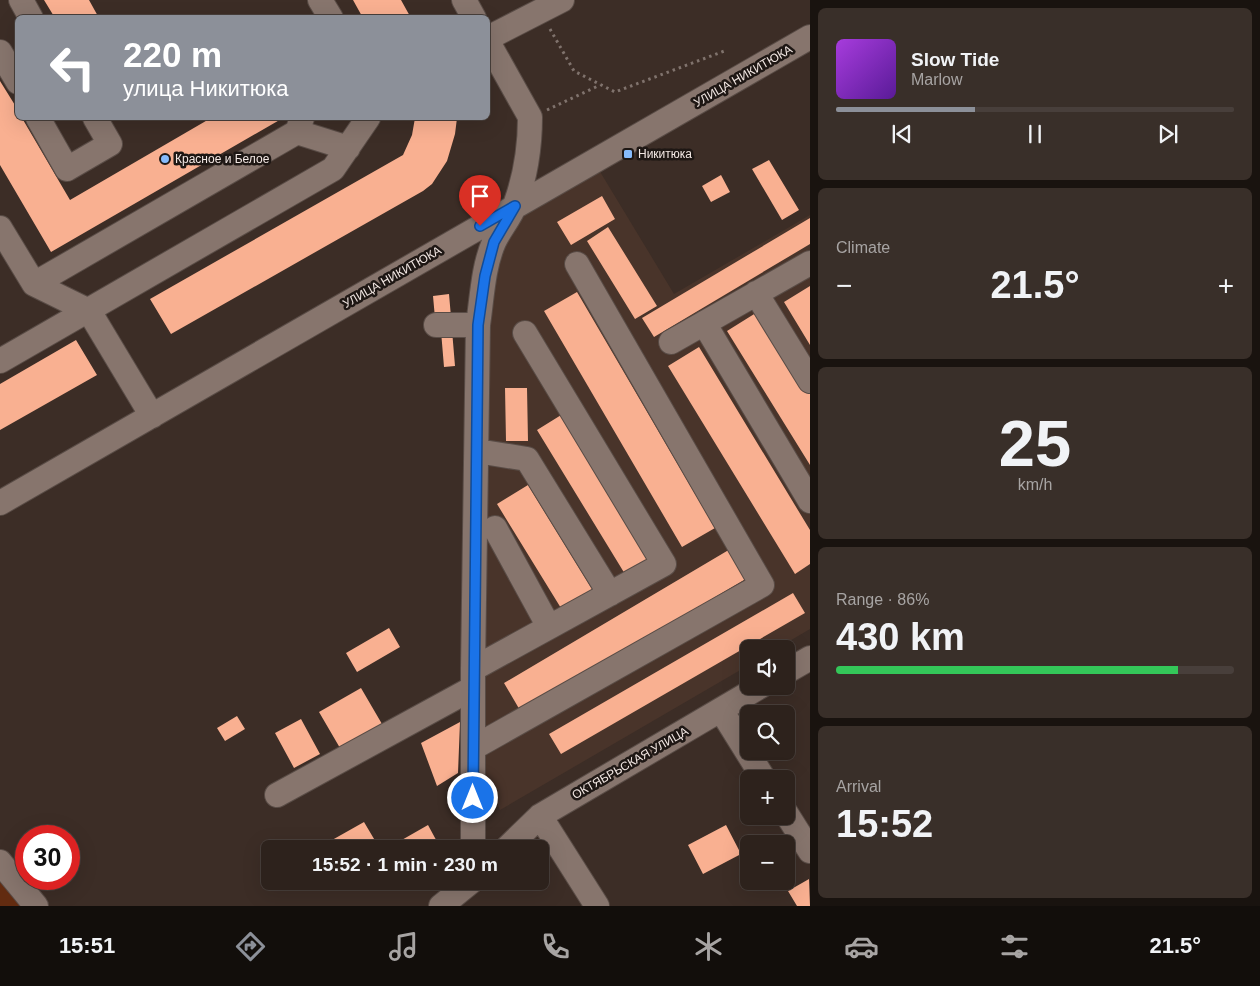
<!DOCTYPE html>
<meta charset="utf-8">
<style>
:root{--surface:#2d221c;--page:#392f29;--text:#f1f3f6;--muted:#a7a4a3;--line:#483f3b;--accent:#8c9099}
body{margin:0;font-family:Arial,sans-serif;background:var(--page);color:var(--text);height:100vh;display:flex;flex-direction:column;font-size:19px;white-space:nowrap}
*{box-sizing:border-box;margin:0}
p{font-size:16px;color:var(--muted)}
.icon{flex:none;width:28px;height:28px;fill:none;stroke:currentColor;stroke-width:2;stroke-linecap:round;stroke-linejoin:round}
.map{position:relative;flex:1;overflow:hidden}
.panel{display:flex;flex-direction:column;gap:8px;padding:8px;background:#19130f;width:450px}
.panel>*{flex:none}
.hud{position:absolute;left:15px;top:15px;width:475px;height:105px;border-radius:8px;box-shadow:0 5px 20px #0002,0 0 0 1px var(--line);background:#8c9099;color:#fff;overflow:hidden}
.tools{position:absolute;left:740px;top:640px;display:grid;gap:10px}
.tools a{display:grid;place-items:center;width:55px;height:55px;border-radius:8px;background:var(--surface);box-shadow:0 5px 20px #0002,0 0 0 1px var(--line);font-size:25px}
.speed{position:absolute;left:15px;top:825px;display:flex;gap:10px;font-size:25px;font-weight:700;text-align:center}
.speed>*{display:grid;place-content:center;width:65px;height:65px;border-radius:50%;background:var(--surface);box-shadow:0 5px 20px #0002,0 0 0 1px var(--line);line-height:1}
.speed .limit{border:8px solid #d22;background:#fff;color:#111}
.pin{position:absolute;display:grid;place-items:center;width:42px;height:42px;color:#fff;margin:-51px -21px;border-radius:50% 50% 50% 0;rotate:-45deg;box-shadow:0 0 5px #0007}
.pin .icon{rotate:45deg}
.me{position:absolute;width:55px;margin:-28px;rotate:0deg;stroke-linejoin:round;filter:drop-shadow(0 0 4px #0008)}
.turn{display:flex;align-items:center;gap:18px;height:105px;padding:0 25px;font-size:22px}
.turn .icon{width:65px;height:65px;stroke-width:2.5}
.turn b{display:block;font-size:35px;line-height:42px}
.big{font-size:38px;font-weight:700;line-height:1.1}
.panel .card{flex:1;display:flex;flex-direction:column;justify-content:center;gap:8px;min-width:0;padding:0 18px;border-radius:8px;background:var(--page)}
.panel .dial{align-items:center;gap:0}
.dial b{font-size:65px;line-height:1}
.song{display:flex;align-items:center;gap:15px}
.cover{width:60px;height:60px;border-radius:8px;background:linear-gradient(135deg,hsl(280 70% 55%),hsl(270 70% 35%))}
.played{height:5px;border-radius:2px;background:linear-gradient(90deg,var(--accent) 35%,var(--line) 35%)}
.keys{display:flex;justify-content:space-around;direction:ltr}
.heat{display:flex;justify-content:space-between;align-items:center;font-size:28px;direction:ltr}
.charge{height:8px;border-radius:4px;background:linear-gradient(90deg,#34c759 86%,var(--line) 0)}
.trip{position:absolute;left:261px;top:840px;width:288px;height:50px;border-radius:8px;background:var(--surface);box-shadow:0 5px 20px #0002,0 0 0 1px var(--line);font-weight:700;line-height:50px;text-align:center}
.tab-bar{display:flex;height:80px;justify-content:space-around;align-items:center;background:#120e0b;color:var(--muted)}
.tab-bar .icon{width:35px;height:35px}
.tab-bar .current{color:var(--accent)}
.tab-bar b{font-size:22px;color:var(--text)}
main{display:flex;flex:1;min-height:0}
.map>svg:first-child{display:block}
</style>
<main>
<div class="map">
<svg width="810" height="906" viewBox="0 0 810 906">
<rect width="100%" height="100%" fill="#3c2d26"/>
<!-- built -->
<path fill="#49342a" d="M599 170 674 294 810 215V629L776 649H749V665L500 810 473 748 485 297 516 219Z"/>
<!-- green -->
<path fill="#622b10" d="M0 878 21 906H0Z"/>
<!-- building -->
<path fill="#f9b091" d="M44 0H89L99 18H55Z
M353 0H401L411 18H363Z
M0 81 18 110V118H22L70 200 211 118H283L51 252 0 165Z
M415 118H457L455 134 447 161 432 184 423 191 171 334 150 299 403 155 412 135Z
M769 160 799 210 782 220 752 169Z
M721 175 730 192 711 202 702 186Z
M602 196 615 219 571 245 557 222Z
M810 218V244L654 337 642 318Z
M608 227 657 306 635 319 587 241Z
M810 286V345L784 302Z
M577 292 715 528 682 547 544 311Z
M449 294 451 317 435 318 433 296Z
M759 311 810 394V465L727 331Z
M452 330 455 366 444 367 441 331Z
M76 340 97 375 0 430V384Z
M699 347 810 530V564L795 574 668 366Z
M505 388H527L528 441H506Z
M566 412 656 562 628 579 537 430Z
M528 485 595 594 564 613 497 504Z
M732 548 749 577 521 712 504 683Z
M793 593 805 613 561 754 549 734Z
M389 628 400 647 357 672 346 653Z
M361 688 382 724 340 748 319 712Z
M237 716 245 729 225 741 217 728Z
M301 719 320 754 294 768 275 733Z
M460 722 458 773 437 786 421 743Z
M364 822 380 849H328L325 844Z
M428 825 441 849H386Z
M726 825 741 854 703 874 688 845Z
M809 879 810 906H797L788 891Z"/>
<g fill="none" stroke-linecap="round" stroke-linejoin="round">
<!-- minor casing -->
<g stroke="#594c46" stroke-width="26">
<path id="minor" d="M21 0 31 18
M320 0 331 18
M464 0 474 18
M488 38 562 0
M0 52 18 82
M38 118 67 169 110 144 95 118
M297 132 348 148
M0 228 34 284 89 311 152 416
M34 284 297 132 302 118
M756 293 810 381
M704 323 810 501
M436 325H478
M671 342 810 263
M0 361 333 169 368 118
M477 451 527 459 610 594
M0 503 810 37
M495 528 549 627
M473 669 664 564 525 333
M786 672 810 658
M721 710 764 779
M473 748 762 585 577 264
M277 795 473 688
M786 813 810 851
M540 816 597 906
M473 849V669L478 325C482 298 483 267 494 242 500 229 510 218 515 205 525 178 530 146 530 117L488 42
M506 849 540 816 761 686
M0 862 36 906
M441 906 472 881"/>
</g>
<!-- path -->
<path stroke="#80736d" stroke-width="3" stroke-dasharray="2.5 4" stroke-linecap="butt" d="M550 29 574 71 615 92 727 50
M547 110 600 85"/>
<!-- minor -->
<use href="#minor" stroke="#87756d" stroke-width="24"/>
</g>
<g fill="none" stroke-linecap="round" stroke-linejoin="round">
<!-- route casing -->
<g stroke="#114b97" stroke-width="12">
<path id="route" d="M473 798 478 325 485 276 494 242 515 206 480 226"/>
</g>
<!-- route -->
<use href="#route" stroke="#1a73e8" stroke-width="9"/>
</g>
<!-- markers -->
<g fill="#87bbfb" stroke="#1e1714" stroke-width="2">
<rect x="623" y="149" width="10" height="10" rx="2.5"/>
<circle cx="165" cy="159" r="5"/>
</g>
<g text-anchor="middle" stroke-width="5" stroke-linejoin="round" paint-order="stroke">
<!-- street labels -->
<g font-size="12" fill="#f3e8e4" stroke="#1e1714">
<text transform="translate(743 76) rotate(-30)" y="4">УЛИЦА НИКИТЮКА</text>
<text transform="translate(392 277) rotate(-30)" y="4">УЛИЦА НИКИТЮКА</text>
<text transform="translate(630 763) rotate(-30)" y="4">ОКТЯБРЬСКАЯ УЛИЦА</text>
</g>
<!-- poi labels -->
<g font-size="12" fill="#f3e8e4" stroke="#1e1714" text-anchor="start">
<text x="638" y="158">Никитюка</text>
<text x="175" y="163">Красное и Белое</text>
</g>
</g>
</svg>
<div class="tools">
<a><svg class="icon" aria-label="sound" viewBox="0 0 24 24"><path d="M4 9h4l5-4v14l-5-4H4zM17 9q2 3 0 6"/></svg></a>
<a><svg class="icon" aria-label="search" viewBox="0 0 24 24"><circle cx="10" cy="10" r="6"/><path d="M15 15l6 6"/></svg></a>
<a>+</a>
<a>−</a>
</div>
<div class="speed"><div class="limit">30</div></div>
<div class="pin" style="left:480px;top:226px;background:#d93025"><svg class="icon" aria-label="arrive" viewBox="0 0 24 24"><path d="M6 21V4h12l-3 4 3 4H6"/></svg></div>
<svg class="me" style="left:473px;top:798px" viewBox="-20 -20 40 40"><circle r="17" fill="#1a73e8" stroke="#fff" stroke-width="3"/><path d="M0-11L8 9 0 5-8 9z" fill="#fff"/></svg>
<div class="trip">15:52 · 1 min · 230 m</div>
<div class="hud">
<div class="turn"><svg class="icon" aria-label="left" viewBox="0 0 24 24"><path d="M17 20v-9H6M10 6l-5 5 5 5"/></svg><div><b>220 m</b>улица Никитюка</div></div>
</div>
</div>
<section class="panel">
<div class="card">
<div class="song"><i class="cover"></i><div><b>Slow Tide</b><p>Marlow</p></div></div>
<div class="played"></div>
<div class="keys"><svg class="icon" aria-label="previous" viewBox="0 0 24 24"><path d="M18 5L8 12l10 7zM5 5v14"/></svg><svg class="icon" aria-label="pause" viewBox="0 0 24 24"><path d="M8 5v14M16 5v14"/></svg><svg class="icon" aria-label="next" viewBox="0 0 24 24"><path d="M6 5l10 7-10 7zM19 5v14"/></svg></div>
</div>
<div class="card"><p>Climate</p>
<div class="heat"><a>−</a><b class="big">21.5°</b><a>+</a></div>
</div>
<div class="card dial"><b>25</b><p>km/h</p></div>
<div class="card"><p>Range · 86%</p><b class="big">430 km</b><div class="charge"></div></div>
<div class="card"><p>Arrival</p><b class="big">15:52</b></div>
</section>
</main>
<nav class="tab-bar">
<b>15:51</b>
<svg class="icon current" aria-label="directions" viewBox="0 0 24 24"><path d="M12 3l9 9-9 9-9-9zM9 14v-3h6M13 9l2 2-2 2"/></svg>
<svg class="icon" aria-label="music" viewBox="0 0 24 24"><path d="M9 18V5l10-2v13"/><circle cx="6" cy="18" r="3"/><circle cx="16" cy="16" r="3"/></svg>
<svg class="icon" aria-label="phone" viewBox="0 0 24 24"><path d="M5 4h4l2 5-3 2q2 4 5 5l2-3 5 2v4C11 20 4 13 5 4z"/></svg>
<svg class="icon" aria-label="climate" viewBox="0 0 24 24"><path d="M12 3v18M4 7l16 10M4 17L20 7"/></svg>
<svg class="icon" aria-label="car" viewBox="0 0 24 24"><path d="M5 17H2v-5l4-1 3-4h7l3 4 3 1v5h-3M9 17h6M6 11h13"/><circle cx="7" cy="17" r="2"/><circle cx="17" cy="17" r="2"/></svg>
<svg class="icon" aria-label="filters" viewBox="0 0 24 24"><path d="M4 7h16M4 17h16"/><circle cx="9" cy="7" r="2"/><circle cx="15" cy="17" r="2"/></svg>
<b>21.5°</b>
</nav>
